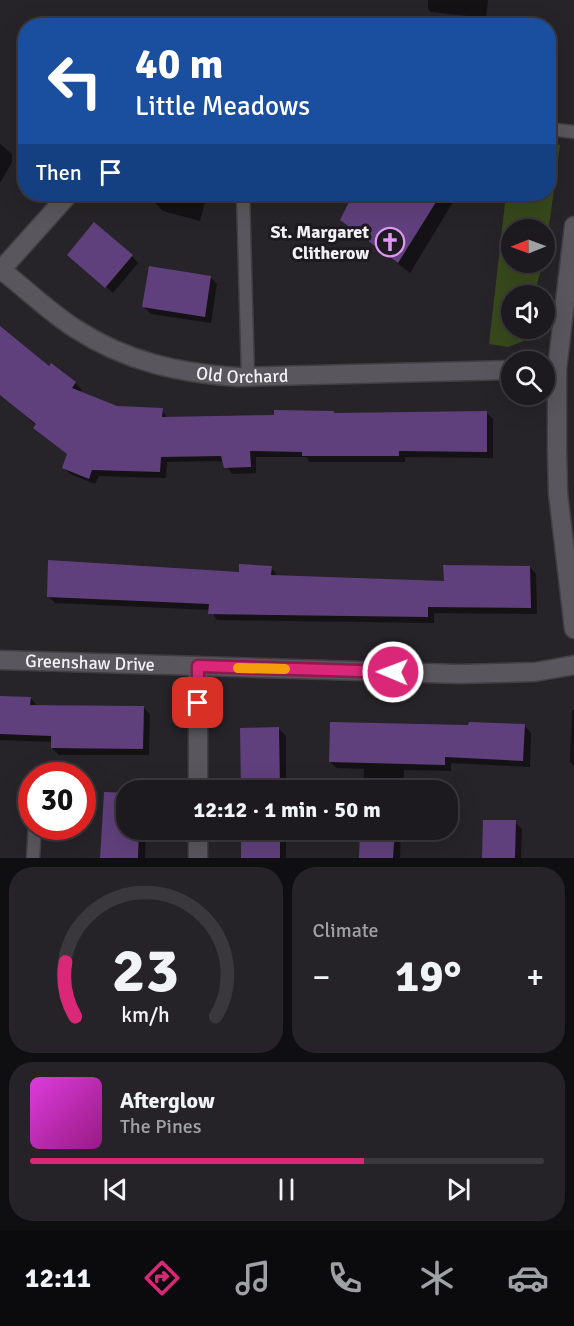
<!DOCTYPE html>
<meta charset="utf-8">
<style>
:root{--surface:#1c1a1f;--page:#252328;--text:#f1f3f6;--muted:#a0a1a4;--line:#3a383d;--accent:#db2777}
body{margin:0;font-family:Signika,sans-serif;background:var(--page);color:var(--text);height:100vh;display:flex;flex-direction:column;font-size:22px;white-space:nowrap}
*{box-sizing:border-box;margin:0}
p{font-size:20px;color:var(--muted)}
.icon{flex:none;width:33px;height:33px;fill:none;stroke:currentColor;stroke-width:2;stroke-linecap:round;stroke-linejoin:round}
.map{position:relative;height:858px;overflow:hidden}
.details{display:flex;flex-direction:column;gap:9px;padding:9px;background:#0f0e11;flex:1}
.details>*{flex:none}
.banner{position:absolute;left:18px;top:18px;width:538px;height:183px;border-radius:24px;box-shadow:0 6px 24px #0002,0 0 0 2px var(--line);background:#1a4fa0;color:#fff;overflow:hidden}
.needle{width:39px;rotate:269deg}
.buttons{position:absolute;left:501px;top:219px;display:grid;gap:12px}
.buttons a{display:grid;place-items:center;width:54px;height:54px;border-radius:50%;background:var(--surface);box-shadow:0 6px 24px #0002,0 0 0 2px var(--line);font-size:30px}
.speed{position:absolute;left:18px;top:762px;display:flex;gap:12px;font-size:30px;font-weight:700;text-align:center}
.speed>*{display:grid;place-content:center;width:78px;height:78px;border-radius:50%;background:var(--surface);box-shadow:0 6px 24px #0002,0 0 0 2px var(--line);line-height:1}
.speed .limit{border:9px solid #d22;background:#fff;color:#111}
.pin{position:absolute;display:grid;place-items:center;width:51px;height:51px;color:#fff;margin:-26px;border-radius:12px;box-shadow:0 3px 9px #0006}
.me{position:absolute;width:66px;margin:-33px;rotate:271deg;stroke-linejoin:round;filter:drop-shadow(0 0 4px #0008)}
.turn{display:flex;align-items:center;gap:21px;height:126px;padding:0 18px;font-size:27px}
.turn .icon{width:78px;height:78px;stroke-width:2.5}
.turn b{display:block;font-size:42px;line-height:51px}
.then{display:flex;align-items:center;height:57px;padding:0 18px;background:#0003;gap:12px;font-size:22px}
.big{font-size:45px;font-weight:800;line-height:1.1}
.details .tile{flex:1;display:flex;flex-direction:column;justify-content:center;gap:9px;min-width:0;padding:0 21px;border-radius:24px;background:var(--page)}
.details .dial{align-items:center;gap:0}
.dial svg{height:156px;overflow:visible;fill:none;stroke:var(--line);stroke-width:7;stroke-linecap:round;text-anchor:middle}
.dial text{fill:var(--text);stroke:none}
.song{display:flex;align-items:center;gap:18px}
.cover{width:72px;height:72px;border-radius:9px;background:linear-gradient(135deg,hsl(300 70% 55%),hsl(310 70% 35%))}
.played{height:6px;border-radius:3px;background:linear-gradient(90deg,var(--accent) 65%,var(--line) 65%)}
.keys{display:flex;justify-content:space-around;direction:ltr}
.heat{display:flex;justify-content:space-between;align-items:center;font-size:33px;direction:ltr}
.details .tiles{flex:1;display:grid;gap:9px;grid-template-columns:1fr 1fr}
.tile:last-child{grid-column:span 2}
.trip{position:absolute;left:116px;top:780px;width:342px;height:60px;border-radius:24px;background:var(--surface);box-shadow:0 6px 24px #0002,0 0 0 2px var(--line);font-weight:800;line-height:60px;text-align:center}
.tab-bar{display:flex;height:96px;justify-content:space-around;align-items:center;background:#0b0a0c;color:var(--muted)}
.tab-bar .icon{width:42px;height:42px}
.tab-bar .selected{color:var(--accent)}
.tab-bar b{font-size:27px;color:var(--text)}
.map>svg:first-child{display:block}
</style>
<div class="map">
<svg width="574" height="858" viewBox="0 0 574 858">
<rect width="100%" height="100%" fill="#262329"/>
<!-- green -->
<path fill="#38491c" d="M549 143 560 145 545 256 544 230H512V262L543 263 534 295 512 296V328L527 329 524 341 508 347 489 344 506 194H549Z"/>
<!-- shadow -->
<path fill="#0007" d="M428 0H488L486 18 431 12 428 9Z
M0 144 12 154V162L0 183Z
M159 194H207L200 221 163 211 156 204Z
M355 194H458L410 273 342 220Z
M132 256 138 263 113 293 76 261Z
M210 277 217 284 211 323 151 314 144 307Z
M0 327 49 368 51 365 75 383 82 390 79 393 116 408 162 410 168 419 486 412 493 419V458L405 457V462H310L306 457H256V473L232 474 224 461 167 462 166 478 99 476 95 484 70 474 64 467 69 455 0 393Z
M271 567 278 577 445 582 530 567 536 574 537 614 434 613V623L217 620 210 610 55 603 48 596 240 573Z
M0 697 30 698 37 705 143 707 150 714 149 755H59L52 748V742L0 740Z
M572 710H574V766L570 762Z
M525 726 531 733 530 767 451 763V771L404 770 403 790H363L364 769 337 768 330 762Z
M242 729H279L286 736V790H242Z
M126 795V830H146L145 858H102Z
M515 822 522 829 521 858H484Z
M242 830H286V858H242Z
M362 830H401L400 858H361Z"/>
<!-- building -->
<path fill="#60407c" d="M353 194H441L398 263 340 220Z
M94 222 133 255 105 288 67 255Z
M149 266 211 276 205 317 142 307Z
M0 326 49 366 51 363 76 382 72 388 117 406 163 408 162 417 274 415V410L334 411V413L487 411V452L399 451V456H302V452L250 451 251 467 224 468 221 456 161 457 160 472 92 470 89 479 62 468 67 454 33 428 36 424 0 395Z
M48 560 239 572V564L272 566 271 575 444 581 443 565 530 566 531 608 428 607V617L208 614 209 604 47 597Z
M0 696 31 697 30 705 144 706 143 749 51 748V736L0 734Z
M330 722 468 725 469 722 525 724 523 761 445 757V765L329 762Z
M279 727 280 790H241L240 728Z
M104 792 126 793V830H139L138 858H100Z
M483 820H516L515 858H482Z
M241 830H280V858H241Z
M360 830H395L393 858H359Z"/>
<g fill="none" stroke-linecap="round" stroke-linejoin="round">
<!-- lane casing -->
<g stroke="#413e44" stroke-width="15">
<path id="lane" d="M549 129 574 132
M243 194 248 377
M33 858 35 826"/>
</g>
<!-- street casing -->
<g stroke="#413e44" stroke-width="21">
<g id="street">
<path d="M574 226 557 369V450L558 493 574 629"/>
<path id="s1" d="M0 269C25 288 49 312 76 329 127 362 179 373 238 377L512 370"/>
<path d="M1 270 69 194"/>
<path id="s2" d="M0 660 459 674 535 672 574 665"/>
<path d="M198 666V790"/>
<path d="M198 830V858"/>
</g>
</g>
<!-- lane -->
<use href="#lane" stroke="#59565d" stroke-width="12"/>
<!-- street -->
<use href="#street" stroke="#59565d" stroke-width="18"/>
</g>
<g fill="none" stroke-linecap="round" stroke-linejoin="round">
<!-- route casing -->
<g stroke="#8e194d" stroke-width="15">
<path id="route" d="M198 703V666L393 672"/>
</g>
<!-- route -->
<use href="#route" stroke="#db2777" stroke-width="10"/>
<!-- slow -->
<path stroke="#f59e0b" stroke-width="10" d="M238 668 285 669"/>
</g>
<!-- icons -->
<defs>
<g id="church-ring" transform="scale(1.5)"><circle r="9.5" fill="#1d1a20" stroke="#de98f2" stroke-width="1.5"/><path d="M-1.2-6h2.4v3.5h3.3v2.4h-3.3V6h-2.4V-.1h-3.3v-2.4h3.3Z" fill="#de98f2"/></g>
</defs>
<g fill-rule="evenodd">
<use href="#church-ring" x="390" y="242"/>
</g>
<g text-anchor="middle" stroke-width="6" stroke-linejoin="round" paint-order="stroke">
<!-- poi labels -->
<g font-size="18" font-weight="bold" fill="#f2f0f5" stroke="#1d1a20" text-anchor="end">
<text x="369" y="238">St. Margaret<tspan x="369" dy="21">Clitherow</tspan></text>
</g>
<!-- street labels -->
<g font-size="18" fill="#f2f0f5" stroke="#1d1a20">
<text dy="6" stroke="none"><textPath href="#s1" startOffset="272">Old Orchard</textPath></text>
<text dy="6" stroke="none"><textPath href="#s2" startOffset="90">Greenshaw Drive</textPath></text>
</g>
</g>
</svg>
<div class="buttons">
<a><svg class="needle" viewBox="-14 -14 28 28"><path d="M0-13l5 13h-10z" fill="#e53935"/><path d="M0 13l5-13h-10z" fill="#a0a1a4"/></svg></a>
<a><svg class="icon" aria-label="sound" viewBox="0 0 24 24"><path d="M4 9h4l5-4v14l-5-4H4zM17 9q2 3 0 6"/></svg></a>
<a><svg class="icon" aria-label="search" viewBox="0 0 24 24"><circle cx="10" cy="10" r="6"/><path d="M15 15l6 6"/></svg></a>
</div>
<div class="speed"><div class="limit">30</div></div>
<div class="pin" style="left:198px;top:703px;background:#d93025"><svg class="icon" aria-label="arrive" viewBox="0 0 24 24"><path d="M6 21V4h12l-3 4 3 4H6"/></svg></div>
<svg class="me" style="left:393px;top:672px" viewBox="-20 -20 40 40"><circle r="17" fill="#db2777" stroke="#fff" stroke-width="3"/><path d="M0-11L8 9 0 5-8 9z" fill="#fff"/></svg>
<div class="trip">12:12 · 1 min · 50 m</div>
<div class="banner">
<div class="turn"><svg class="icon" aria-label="left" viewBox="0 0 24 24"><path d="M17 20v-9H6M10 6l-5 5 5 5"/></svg><div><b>40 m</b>Little Meadows</div></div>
<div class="then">Then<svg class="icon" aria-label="arrive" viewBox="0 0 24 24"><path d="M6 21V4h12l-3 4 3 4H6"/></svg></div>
</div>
</div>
<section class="details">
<div class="tiles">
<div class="tile dial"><svg viewBox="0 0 100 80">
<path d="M14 69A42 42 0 1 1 86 69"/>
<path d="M14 69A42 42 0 0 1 9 41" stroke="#db2777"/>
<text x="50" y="56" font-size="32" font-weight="700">23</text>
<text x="50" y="72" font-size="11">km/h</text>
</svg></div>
<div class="tile"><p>Climate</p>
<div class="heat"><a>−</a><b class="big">19°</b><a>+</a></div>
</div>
<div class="tile">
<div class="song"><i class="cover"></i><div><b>Afterglow</b><p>The Pines</p></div></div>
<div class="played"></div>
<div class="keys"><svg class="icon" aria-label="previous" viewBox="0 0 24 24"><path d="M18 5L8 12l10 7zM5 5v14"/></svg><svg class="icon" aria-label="pause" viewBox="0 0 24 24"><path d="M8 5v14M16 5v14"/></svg><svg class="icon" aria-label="next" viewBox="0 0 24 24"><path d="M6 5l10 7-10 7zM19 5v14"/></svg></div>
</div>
</div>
</section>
<nav class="tab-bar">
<b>12:11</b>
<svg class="icon selected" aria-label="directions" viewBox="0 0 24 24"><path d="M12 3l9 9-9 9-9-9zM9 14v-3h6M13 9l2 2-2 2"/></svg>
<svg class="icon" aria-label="music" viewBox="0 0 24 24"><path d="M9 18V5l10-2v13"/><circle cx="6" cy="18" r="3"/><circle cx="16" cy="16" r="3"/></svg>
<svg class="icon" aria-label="phone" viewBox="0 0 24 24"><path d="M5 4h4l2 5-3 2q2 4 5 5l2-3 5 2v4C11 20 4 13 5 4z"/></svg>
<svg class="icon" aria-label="climate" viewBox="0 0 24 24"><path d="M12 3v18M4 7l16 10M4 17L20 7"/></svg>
<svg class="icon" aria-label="car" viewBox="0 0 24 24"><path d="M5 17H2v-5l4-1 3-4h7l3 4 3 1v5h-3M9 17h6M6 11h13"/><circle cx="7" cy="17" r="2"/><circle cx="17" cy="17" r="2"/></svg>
</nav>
